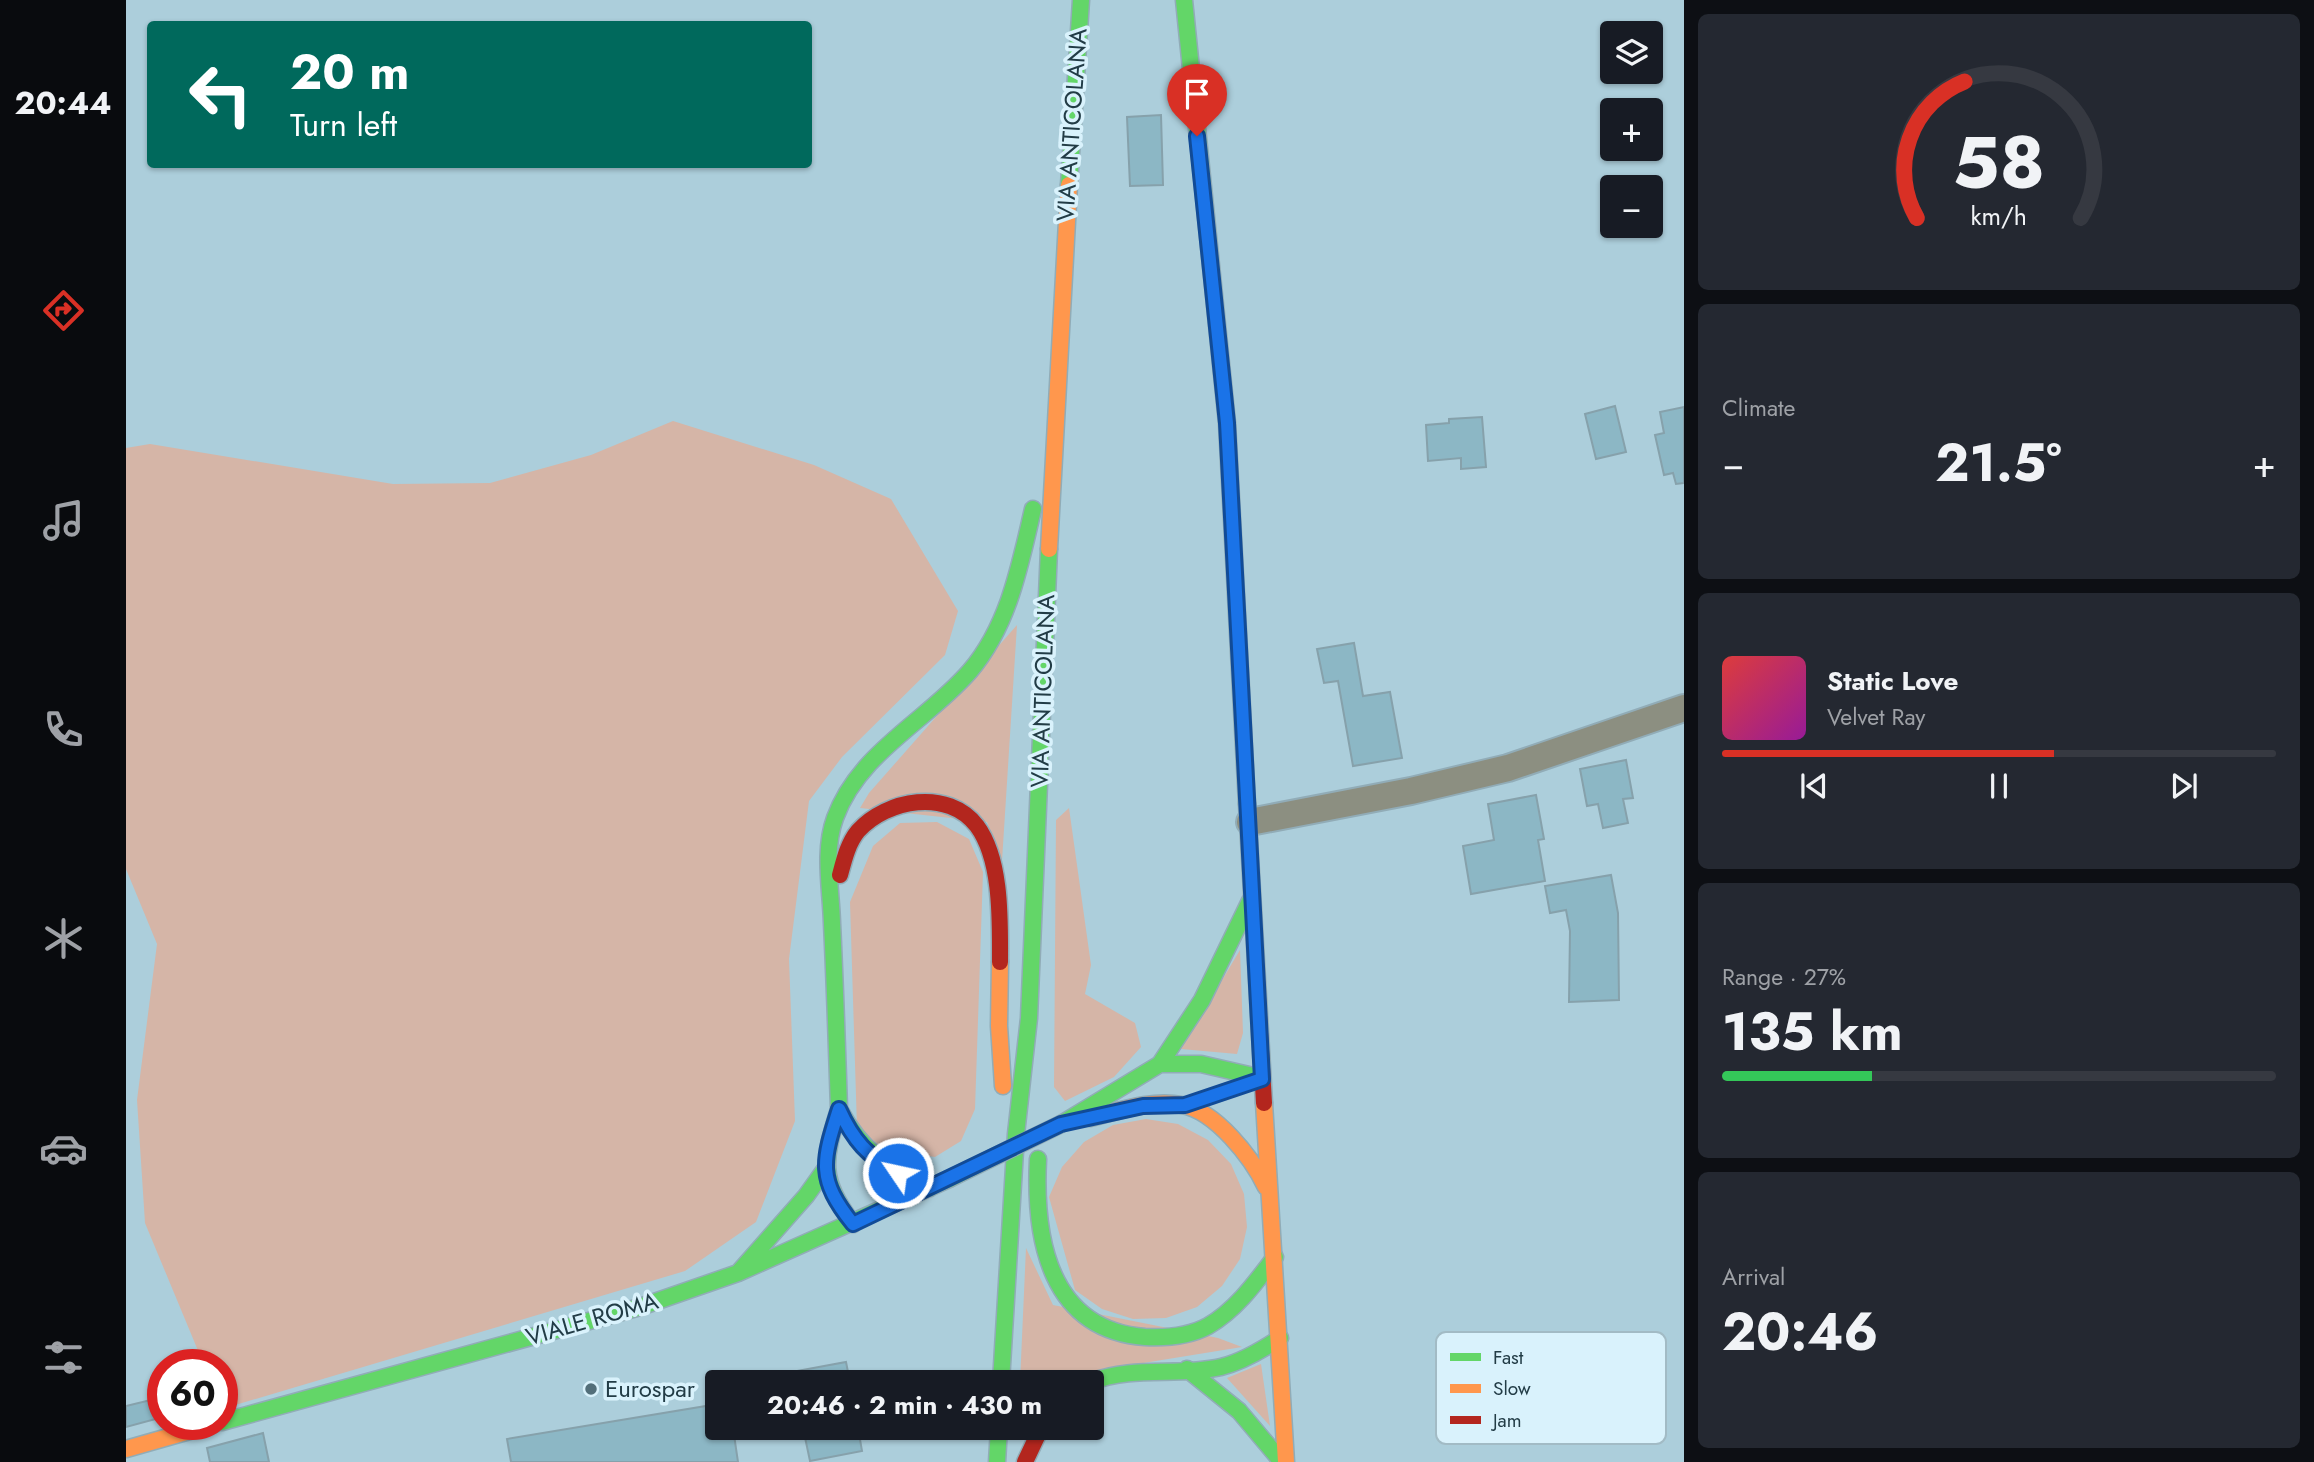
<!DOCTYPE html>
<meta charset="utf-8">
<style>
:root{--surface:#171b24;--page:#242831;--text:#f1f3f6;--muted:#9ea1a6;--line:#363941;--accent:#d93025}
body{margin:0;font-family:Jost,sans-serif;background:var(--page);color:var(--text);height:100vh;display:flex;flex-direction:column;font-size:26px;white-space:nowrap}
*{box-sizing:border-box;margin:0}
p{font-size:23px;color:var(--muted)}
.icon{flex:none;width:38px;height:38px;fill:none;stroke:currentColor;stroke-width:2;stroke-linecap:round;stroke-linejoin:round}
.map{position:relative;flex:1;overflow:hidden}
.drawer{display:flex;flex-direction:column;gap:14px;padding:14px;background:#0d0f14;width:630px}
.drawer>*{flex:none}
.banner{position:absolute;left:21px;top:21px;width:665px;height:147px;border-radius:7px;box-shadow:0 2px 5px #0004;background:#00695c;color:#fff;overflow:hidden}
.fabs{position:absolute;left:1474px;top:21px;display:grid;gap:14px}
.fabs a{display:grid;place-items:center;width:63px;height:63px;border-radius:7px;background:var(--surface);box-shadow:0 2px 5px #0004;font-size:35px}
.speed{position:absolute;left:21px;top:1349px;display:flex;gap:14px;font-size:35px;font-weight:700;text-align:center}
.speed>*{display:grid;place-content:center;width:91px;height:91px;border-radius:50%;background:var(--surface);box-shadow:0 2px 5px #0004;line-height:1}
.speed .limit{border:10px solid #d22;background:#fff;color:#111}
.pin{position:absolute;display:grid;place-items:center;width:60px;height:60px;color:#fff;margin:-72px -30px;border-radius:50% 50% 50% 0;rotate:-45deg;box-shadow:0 0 7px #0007}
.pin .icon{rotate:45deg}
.me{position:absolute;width:77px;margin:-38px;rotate:304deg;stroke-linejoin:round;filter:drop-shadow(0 0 5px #0008)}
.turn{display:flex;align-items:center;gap:24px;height:147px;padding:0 28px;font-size:32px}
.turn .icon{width:91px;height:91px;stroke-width:2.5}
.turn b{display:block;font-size:49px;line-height:60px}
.big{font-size:52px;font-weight:700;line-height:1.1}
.drawer .card{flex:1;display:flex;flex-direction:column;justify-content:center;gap:10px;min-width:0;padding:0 24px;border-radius:10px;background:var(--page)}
.drawer .dial{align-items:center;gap:0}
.dial svg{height:182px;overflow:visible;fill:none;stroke:var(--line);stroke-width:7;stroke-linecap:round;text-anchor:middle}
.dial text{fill:var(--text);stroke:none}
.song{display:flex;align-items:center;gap:21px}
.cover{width:84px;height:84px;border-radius:10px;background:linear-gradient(135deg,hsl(0 70% 55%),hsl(300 70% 35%))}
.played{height:7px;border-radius:4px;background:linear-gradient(90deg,var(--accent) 60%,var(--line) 60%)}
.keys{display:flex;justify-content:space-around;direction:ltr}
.heat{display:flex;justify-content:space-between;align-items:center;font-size:38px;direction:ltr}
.charge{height:10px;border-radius:5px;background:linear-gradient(90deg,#34c759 27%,var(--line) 0)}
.trip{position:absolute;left:579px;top:1370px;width:399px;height:70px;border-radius:7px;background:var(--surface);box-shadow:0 2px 5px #0004;font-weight:700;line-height:70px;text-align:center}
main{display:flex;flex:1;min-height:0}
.tab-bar{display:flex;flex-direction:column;width:126px;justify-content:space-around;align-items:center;background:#090b0e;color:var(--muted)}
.tab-bar .icon{width:49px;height:49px}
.tab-bar .current{color:var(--accent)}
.tab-bar b{font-size:32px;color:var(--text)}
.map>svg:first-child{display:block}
</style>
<main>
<nav class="tab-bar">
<b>20:44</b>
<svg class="icon current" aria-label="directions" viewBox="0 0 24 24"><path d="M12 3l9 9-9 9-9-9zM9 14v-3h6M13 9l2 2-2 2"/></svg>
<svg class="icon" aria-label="music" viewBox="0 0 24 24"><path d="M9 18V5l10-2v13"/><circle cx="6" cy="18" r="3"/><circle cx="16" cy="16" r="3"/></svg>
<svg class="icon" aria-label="phone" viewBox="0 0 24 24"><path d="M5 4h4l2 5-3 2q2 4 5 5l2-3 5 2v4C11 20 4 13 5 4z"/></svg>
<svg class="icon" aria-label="climate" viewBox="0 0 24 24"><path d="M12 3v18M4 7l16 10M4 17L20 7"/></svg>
<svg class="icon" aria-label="car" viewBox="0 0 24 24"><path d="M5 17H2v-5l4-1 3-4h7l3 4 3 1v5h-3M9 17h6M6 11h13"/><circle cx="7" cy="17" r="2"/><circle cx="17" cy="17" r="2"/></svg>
<svg class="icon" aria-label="filters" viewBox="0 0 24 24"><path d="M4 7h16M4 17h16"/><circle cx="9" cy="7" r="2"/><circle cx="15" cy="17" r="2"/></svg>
</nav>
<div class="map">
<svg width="1558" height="1462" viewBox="0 0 1558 1462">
<rect width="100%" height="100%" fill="#accedb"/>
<!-- green -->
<path fill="#d5b5a7" d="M547 421 688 465 765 499 832 611 819 655 716 757 683 801 663 959 669 1121 630 1222 559 1271 96 1409V1365H78L19 1223 11 1100 31 944 0 869V448L24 444 267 484 364 483 465 455Z
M891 625 876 861 861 822 734 808 743 793Z
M943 808 965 965 959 994 1009 1023 1015 1047 988 1077 939 1101 928 1087 930 820Z
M811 822 843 839 857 872 849 1109 835 1141 809 1157 760 1150 731 1128 724 902 747 846 774 823Z
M1114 950 1117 1033 1111 1054 1055 1049Z
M1020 1119 1052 1124 1082 1140 1105 1164 1118 1194 1121 1227 1114 1259 1096 1286 1071 1307 1040 1318 1007 1319 976 1309 949 1290 923 1197 936 1167 958 1142 987 1125Z
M900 1248 927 1305 1092 1338 1116 1347 962 1372 944 1382H894Z
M1135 1364 1144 1426 1101 1378Z"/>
<!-- building -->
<path fill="#8cb7c5" stroke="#86a1ab" stroke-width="2" d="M1035 115 1037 185 1004 186 1001 117Z
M1489 406 1500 452 1470 459 1459 414Z
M1558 407V483L1550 484 1547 473 1538 475 1529 435 1538 433 1534 412Z
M1356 417 1360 467 1335 469V458L1302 461 1300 425 1323 423V419Z
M1228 643 1237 696 1264 692 1276 758 1227 766 1212 681 1198 683 1191 649Z
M1500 760 1507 798 1497 799 1502 823 1477 828 1472 804 1461 806 1454 769Z
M1410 795 1418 839 1412 840 1419 881 1345 894 1337 846 1368 840 1362 804Z
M1485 875 1492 913 1493 1000 1443 1002 1444 931 1440 910 1424 913 1419 886Z
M720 1362 724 1382H661L660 1373Z
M37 1397V1417L0 1427V1406Z
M592 1404V1428H607L612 1462H385L381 1439Z
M677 1428H732L736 1451 684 1461Z
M137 1433 143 1462H84L81 1448Z"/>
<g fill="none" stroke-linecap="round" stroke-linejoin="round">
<!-- street casing -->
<g stroke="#91acb7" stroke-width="30">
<path id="street" d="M1124 822 1285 791 1382 768 1558 708"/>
</g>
<!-- fast casing -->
<g stroke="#91acb7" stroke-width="19">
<path id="fast" d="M1058 0 1101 423 1121 804
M943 185 955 0
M1034 1064H1075L1136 1078
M713 1109C735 1151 762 1168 804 1188
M935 1124 1034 1064 1076 1000 1124 901
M912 1159C908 1238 923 1330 1019 1337 1040 1338 1064 1336 1082 1326 1110 1310 1130 1282 1149 1257
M727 1224C693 1178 697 1161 713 1109 711 1047 709 985 706 923 705 889 697 851 709 818 733 752 801 721 844 671 883 625 894 565 907 509
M612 1273 680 1196 700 1168
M1061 1369 1113 1411 1156 1462
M875 1382 890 1134 903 1018 923 549
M964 1382C1010 1365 1050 1377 1095 1367 1116 1362 1136 1350 1154 1338
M96 1422 514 1307 612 1273 823 1179
M871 1462 873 1428"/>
</g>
<!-- slow casing -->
<g stroke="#91acb7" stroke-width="19">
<path id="slow" d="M923 549 943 185
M874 962 873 1026 877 1086
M1138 1103 1160 1462
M964 1118C993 1111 1025 1099 1056 1105 1090 1111 1126 1158 1140 1187
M0 1449 88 1424"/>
</g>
<!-- jam casing -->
<g stroke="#91acb7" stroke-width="19">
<path id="jam" d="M1121 804 1138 1103
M714 875C718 860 722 843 732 831 761 799 822 788 851 826 876 860 874 921 874 962
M899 1462 915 1428"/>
</g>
<!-- street -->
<use href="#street" stroke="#8c8f81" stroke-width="26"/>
<!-- fast -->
<use href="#fast" stroke="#63d668" stroke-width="16"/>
<!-- slow -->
<use href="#slow" stroke="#ff974d" stroke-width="16"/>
<!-- jam -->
<use href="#jam" stroke="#b3261e" stroke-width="16"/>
<!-- fast-bridge casing -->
<g stroke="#91acb7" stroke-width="19" stroke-linecap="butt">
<path id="fast-bridge" d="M823 1179 935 1124"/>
</g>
<!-- fast-bridge -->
<use href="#fast-bridge" stroke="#63d668" stroke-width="16"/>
</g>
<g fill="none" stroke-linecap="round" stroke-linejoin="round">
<!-- route casing -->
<g stroke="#114b97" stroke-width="18">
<path id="route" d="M772 1173C742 1157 727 1140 713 1109 696 1162 691 1179 727 1224L935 1124 1017 1106 1059 1105 1136 1079 1101 423 1071 136"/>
</g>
<!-- route -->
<use href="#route" stroke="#1a73e8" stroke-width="12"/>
</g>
<!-- markers -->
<circle fill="#526f7a" stroke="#d9f2fc" stroke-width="2.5" cx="465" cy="1389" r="7"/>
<g text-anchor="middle" stroke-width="7" stroke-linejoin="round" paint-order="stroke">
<!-- street labels -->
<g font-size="24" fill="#223c46" stroke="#d9f2fc">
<text transform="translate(946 125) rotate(-86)" y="8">VIA ANTICOLANA</text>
<text transform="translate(917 691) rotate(-88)" y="8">VIA ANTICOLANA</text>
<text transform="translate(466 1319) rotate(-16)" y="8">VIALE ROMA</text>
</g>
<!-- poi labels -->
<g font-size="24" fill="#223c46" stroke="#d9f2fc" text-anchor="start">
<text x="479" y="1397">Eurospar</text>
</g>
</g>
<!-- legend -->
<rect x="1310" y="1332" width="230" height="112" rx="10" fill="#d9f2fc" stroke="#a2bbc5" stroke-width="2"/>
<rect x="1324" y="1353" width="31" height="8" fill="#63d668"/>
<rect x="1324" y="1384" width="31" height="9" fill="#ff974d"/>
<rect x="1324" y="1416" width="31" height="8" fill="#b3261e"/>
<g font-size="19" fill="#223c46">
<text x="1367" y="1364">Fast</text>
<text x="1367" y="1395">Slow</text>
<text x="1367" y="1427">Jam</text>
</g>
</svg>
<div class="fabs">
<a><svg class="icon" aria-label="layers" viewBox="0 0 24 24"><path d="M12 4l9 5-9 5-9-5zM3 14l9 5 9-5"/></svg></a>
<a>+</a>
<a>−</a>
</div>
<div class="speed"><div class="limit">60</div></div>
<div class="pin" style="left:1071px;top:136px;background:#d93025"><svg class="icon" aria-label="arrive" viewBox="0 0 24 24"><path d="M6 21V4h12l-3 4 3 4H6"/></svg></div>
<svg class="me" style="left:772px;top:1173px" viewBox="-20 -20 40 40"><circle r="17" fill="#1a73e8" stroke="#fff" stroke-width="3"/><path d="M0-11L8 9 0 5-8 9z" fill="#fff"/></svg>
<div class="trip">20:46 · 2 min · 430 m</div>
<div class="banner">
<div class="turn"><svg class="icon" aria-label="left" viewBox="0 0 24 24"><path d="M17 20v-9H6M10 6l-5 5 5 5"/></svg><div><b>20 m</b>Turn left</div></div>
</div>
</div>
<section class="drawer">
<div class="card dial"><svg viewBox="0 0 100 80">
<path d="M14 69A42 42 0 1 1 86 69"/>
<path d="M14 69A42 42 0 0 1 35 9" stroke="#d93025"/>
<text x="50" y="56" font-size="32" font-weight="700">58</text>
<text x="50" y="72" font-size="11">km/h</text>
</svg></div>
<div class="card"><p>Climate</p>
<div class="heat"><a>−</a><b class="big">21.5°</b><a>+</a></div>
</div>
<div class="card">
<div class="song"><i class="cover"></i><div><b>Static Love</b><p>Velvet Ray</p></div></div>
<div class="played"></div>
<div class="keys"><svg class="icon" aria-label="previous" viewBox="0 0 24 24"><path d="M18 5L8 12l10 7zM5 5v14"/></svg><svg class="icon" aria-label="pause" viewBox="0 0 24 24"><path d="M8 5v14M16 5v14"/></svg><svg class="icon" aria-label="next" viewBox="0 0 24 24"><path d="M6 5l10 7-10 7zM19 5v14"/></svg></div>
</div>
<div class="card"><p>Range · 27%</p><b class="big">135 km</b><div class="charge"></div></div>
<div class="card"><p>Arrival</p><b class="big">20:46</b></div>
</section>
</main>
